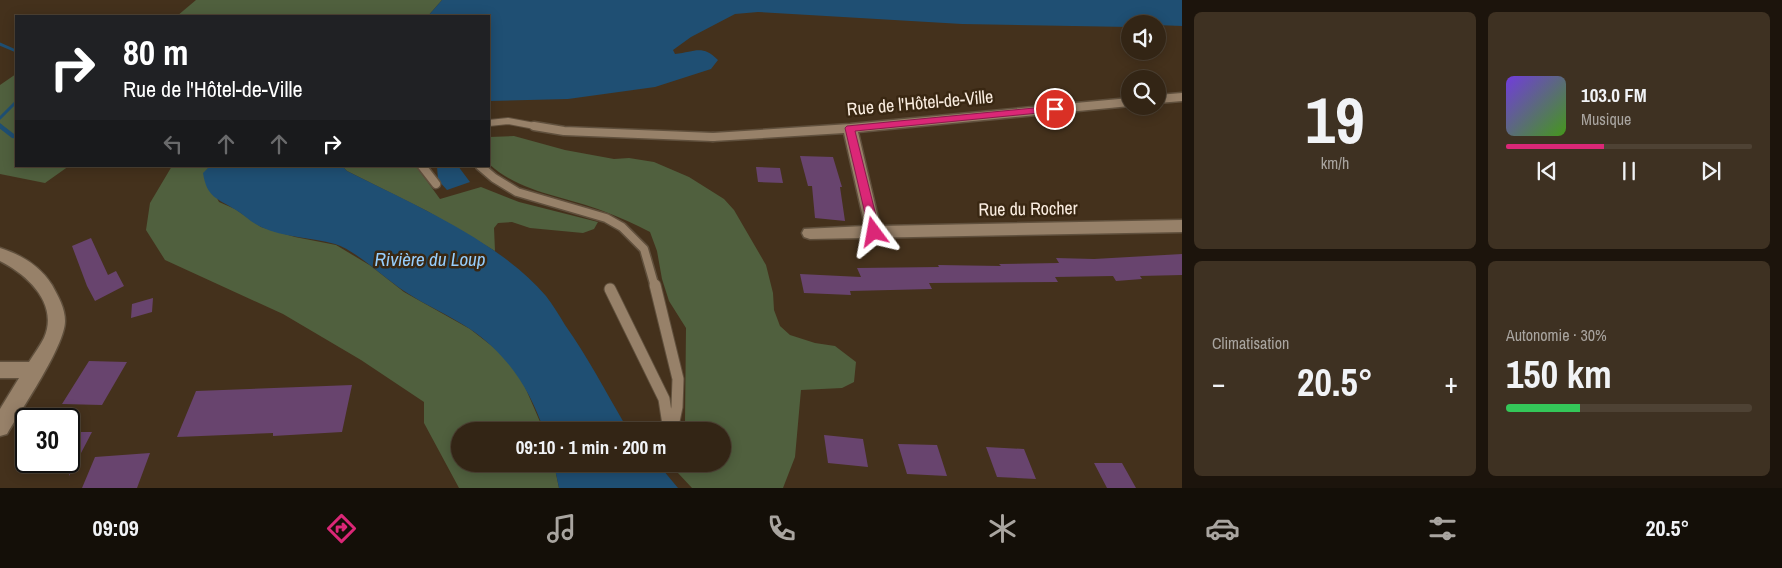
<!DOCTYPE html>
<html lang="fr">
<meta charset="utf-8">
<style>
:root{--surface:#332515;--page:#3e3122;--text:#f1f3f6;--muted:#a9a5a0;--line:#4e4234;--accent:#db2777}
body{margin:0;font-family:"Archivo Narrow",sans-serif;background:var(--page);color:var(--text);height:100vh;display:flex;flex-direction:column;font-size:19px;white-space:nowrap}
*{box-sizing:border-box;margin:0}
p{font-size:16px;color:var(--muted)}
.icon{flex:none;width:28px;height:28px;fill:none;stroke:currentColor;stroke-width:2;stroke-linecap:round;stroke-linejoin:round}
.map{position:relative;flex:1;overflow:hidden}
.sheet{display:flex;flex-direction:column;gap:12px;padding:12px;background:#1c140c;width:600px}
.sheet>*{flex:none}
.banner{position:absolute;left:15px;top:15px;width:475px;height:152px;border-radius:0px;box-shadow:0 2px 12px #0003,0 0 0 1px var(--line);background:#202124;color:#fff;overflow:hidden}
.controls{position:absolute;left:1121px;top:15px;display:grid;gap:10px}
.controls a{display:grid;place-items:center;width:45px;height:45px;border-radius:50%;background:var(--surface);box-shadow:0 2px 12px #0003,0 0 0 1px var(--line);font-size:25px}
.speed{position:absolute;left:15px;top:408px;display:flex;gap:10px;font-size:25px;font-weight:700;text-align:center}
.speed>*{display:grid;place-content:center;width:65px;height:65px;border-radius:50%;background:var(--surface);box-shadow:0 2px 12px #0003,0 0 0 1px var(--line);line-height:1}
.speed .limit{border:2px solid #111;border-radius:8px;background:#fff;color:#111}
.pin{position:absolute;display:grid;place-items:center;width:42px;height:42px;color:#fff;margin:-21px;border:2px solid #fff;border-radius:50%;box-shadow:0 1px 5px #0007}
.me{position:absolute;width:55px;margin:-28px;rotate:347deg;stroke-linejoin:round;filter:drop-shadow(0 0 4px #0008)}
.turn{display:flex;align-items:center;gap:18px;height:105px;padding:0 25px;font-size:22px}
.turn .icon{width:65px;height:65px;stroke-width:2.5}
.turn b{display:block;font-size:35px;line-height:42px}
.lanes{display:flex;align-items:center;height:48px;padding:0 25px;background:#0003;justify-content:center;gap:25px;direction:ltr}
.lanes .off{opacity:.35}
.big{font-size:38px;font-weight:800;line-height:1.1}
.sheet .card{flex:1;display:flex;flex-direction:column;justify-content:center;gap:8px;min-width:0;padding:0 18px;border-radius:8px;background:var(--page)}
.sheet .dial{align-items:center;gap:0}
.dial b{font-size:65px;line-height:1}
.song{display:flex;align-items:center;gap:15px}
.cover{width:60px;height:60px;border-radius:8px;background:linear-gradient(135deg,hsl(260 70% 55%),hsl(100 70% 35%))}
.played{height:5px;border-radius:2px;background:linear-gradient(90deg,var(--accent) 40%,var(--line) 40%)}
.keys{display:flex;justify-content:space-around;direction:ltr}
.heat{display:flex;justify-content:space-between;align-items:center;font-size:28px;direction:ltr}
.charge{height:8px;border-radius:4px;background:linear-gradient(90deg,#34c759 30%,var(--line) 0)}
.sheet .tiles{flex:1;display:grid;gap:12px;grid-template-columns:repeat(2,1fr)}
.trip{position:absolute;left:451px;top:422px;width:280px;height:50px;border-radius:25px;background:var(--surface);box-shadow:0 2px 12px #0003,0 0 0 1px var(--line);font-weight:800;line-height:50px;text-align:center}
.dock{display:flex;height:80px;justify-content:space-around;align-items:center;background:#140f08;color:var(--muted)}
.dock .icon{width:35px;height:35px}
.dock .on{color:var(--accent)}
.dock b{font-size:22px;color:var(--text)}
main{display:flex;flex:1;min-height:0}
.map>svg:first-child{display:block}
</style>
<main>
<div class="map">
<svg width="1182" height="488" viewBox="0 0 1182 488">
<rect width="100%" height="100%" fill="#44311c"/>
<!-- green -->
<path fill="#50603e" d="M196 0H442L428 16H177Z
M16 74V166H69L45 183 0 174V85Z
M514 136 565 150 614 159 629 158 654 162 689 177 724 199 734 210 766 265 773 293 774 310 780 326 790 335 815 343 835 346 856 362 854 382 842 388 801 390 795 457 783 488H692L678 473 677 464H722V431H684L685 422 686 328 669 301 662 279 657 251 650 232C635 224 619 217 603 211 564 196 521 193 489 164V137Z
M172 166H210L204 173 219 202 235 209 261 227 295 237 336 245 371 266 404 292 470 329 497 350 515 370 525 387 544 431H460V464H554L559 488H459L424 423V402L361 360 283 314 165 260 146 230 150 203Z
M342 166H416L440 199 481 187 519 202 598 222 594 229 583 233 530 228 512 222 498 223 494 228 495 251 427 211 347 171Z"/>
<!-- water -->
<path fill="#1f4f73" d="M442 0H1182V26L1130 24V27L962 24 758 12 735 14 691 37 673 50 675 54C695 52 702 44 718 60L711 69 655 87 568 99 489 101V16H428Z
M210 166H342L347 171C411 203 499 241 546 296 553 305 559 315 565 325 587 356 605 390 624 423L631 431H544C530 389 507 354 470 329 449 315 425 305 404 291 384 278 357 251 335 244 311 237 284 238 261 227 252 223 244 215 236 210 217 198 207 198 203 173Z
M437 166H458L470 182 447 190 438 180Z
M554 464H658L678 488H559Z"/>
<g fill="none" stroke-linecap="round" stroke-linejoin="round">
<!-- stream-far1 -->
<path stroke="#1f4f73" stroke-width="3" d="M0 44 16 51
M0 118 16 102
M0 125 1 127"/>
<!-- stream -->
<path stroke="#1f4f73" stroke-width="4.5" d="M0 126 13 136H16"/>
</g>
<!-- building -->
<path fill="#68446e" d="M800 156 833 157 842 187H840L845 221 815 218 812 186H808Z
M756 167 780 168 783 183 758 182Z
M91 238 108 275 116 271 124 286 95 301 87 286 72 246Z
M1182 254V275L1140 276 1142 279 1116 281 1113 276 1055 277 1058 282 929 283 932 289 850 291 851 295 804 293 800 274 861 277 857 268 939 267 938 265 1001 266 999 264 1059 263 1056 258 1094 259Z
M153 298 152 312 131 318 132 304Z
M89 361 127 362 102 405 62 404Z
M352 385 342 432 273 436V433L177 437 196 391Z
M69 432H92L69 476Z
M824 435 863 439 868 467 828 463Z
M898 444 937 445 947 476 907 474Z
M986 447 1024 449 1036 479 997 477Z
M150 453 137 488H82L95 457Z
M1094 463H1122L1136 488H1107Z"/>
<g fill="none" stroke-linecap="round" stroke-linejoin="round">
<!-- lane-far2 casing -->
<g stroke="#60503d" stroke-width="8">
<path id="lane-far2" d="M489 123 508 121 540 127"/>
</g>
<!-- lane-far1 casing -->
<g stroke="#60503d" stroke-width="11">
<path id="lane-far1" d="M534 126 564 131 713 137
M422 166 436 184
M480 166 494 178 517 192 606 218 622 227 644 249 655 287"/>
</g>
<!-- lane casing -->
<g stroke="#60503d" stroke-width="13">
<path id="lane" d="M655 285 678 379 677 407 672 431
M610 289 664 399 669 431"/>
</g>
<!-- street casing -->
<g stroke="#60503d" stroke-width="3">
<path id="street" d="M1182 93V101L1158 103V95Z
M1130 98V106L858 132 880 226 1182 220V232L810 239 804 237 802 233 804 229 865 226 844 133 713 141 708 140 706 137 708 134 713 133 850 124Z
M0 248C22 255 40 266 52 285 58 296 65 308 65 321 65 346 21 410 7 434L0 436V409L19 378H0V362H29C34 354 40 346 44 338 59 304 28 275 0 261Z"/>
</g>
<!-- lane-far2 -->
<use href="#lane-far2" stroke="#978169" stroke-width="6"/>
<!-- lane-far1 -->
<use href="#lane-far1" stroke="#978169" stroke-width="8"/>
<!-- lane -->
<use href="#lane" stroke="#978169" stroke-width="11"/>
<!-- street -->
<use href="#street" fill="#978169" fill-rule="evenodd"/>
</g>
<!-- route -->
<path fill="#db2777" stroke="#8e194d" d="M1055 106 1060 109 1059 111 855 131 880 232 874 236 870 235 845 128 847 126Z"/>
<g text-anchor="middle" stroke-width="5" stroke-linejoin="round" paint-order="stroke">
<!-- street labels -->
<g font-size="18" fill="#faede0" stroke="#392712">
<text transform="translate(920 103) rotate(-5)" y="6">Rue de l'Hôtel-de-Ville</text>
<text transform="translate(1028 209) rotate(-1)" y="6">Rue du Rocher</text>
</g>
<!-- water labels -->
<g font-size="19" font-style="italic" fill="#96cefd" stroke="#392712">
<text x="430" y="266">Rivière du Loup</text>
</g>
</g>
</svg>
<div class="controls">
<a><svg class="icon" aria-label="sound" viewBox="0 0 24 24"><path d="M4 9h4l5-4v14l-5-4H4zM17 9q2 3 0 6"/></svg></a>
<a><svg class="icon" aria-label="search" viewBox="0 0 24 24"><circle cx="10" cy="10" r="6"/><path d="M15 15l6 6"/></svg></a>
</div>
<div class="speed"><div class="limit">30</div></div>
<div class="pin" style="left:1055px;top:109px;background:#d93025"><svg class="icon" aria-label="arrive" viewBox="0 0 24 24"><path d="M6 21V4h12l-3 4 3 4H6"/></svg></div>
<svg class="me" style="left:874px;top:232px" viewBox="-20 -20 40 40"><path d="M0-17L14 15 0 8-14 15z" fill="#db2777" stroke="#fff" stroke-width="4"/></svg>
<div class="trip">09:10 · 1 min · 200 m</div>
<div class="banner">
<div class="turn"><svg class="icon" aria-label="right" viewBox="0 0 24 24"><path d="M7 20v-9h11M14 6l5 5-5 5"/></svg><div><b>80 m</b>Rue de l'Hôtel-de-Ville</div></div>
<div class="lanes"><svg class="icon off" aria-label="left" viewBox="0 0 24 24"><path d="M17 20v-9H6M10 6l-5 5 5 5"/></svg><svg class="icon off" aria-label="ahead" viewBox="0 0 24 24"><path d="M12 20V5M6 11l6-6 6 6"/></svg><svg class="icon off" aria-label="ahead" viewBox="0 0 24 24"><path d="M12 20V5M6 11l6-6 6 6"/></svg><svg class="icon" aria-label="right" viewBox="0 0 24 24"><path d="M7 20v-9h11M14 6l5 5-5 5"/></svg></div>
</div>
</div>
<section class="sheet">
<div class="tiles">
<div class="card dial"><b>19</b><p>km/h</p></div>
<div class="card">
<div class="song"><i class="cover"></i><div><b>103.0 FM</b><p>Musique</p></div></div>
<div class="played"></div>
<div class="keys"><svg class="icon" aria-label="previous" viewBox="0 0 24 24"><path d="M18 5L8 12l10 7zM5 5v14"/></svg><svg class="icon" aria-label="pause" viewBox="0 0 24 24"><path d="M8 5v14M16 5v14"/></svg><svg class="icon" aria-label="next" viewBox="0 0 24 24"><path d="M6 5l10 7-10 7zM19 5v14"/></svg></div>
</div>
<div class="card"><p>Climatisation</p>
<div class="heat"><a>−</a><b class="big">20.5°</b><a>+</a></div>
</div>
<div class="card"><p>Autonomie · 30%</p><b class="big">150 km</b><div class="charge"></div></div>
</div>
</section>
</main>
<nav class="dock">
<b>09:09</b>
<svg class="icon on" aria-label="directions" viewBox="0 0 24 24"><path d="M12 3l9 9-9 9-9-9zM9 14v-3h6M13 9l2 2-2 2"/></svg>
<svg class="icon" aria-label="music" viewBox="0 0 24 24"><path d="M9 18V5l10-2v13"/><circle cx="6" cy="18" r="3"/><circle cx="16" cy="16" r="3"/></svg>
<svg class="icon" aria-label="phone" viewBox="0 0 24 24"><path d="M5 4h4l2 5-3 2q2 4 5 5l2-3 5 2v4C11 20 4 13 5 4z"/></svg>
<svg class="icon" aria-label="climate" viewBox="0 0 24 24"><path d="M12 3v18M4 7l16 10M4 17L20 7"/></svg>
<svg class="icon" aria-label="car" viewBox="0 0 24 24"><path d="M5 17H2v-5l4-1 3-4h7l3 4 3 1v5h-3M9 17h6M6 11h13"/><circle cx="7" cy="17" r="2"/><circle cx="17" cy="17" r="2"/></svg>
<svg class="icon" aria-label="filters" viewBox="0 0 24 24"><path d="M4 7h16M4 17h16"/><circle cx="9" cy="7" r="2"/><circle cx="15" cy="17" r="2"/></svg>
<b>20.5°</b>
</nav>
